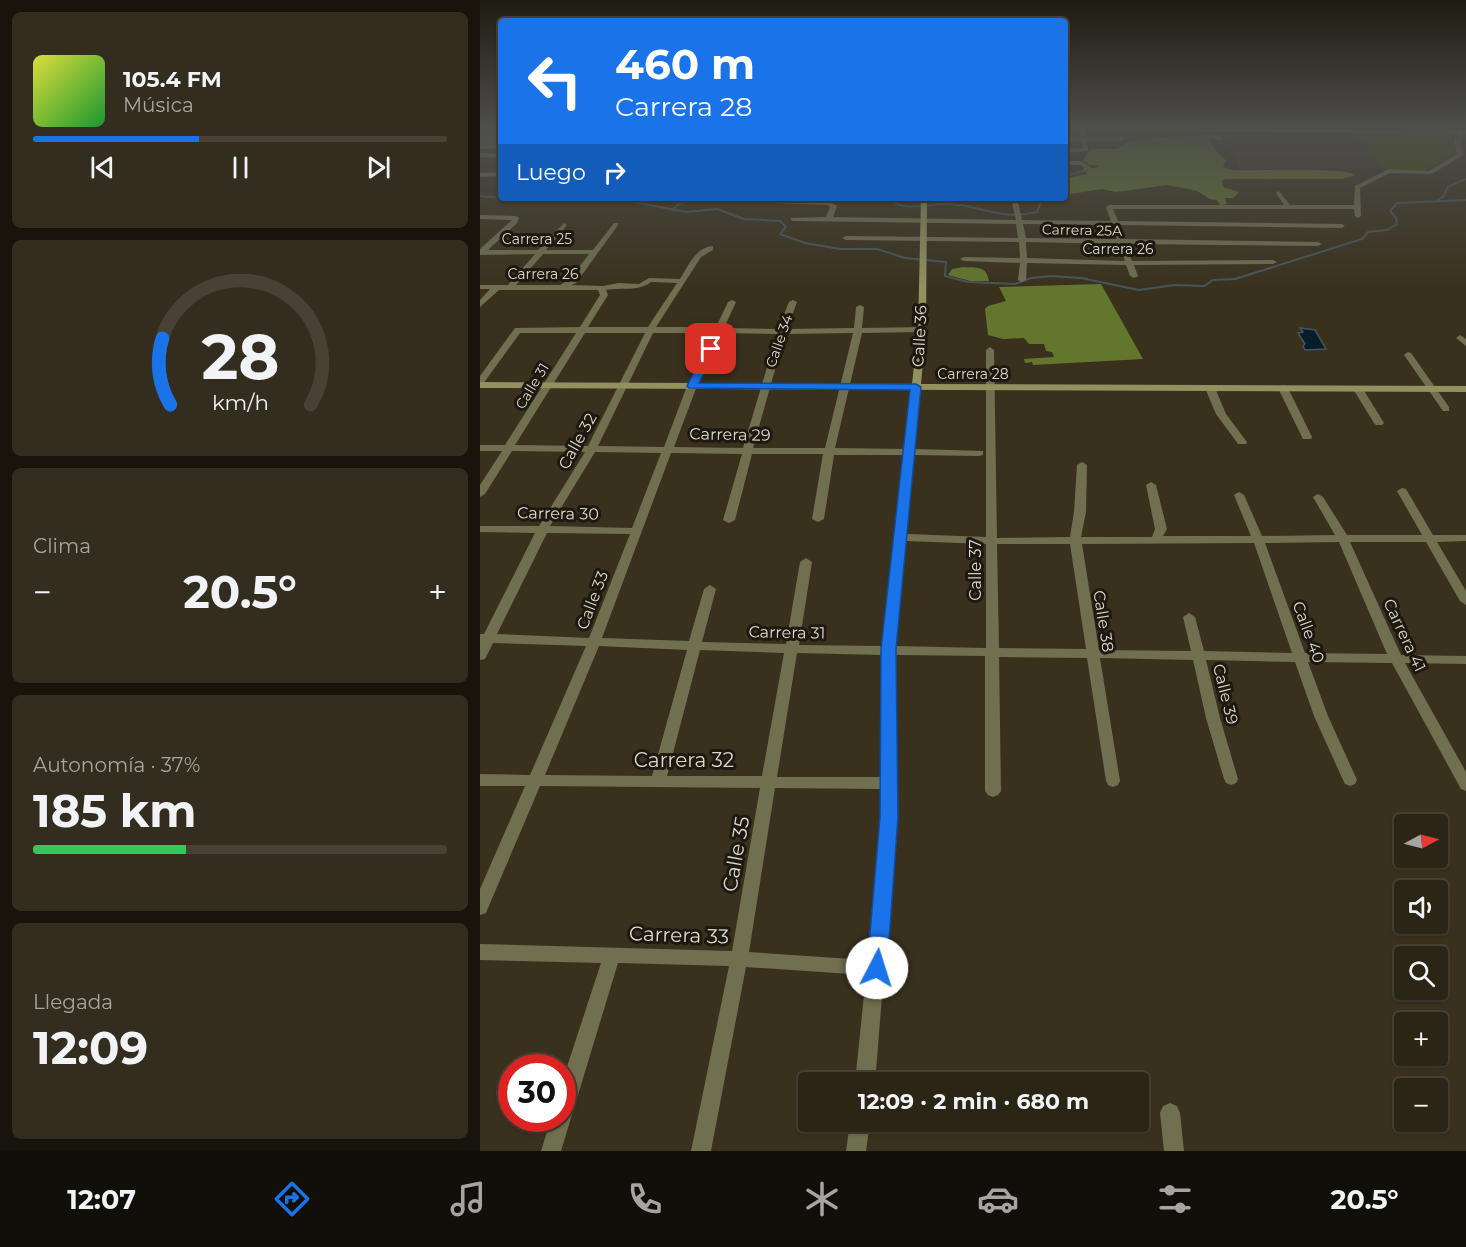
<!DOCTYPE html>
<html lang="es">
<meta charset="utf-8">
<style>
:root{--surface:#2b2516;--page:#332d1f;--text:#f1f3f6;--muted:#a6a5a1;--line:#474235;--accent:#1a73e8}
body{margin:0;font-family:Montserrat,sans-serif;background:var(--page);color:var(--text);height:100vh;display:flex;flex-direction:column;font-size:22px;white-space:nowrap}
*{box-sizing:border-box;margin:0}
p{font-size:20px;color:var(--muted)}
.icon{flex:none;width:33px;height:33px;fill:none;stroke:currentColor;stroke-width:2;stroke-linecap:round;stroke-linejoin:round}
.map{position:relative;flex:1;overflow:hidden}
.details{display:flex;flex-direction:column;gap:12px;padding:12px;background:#18140c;width:480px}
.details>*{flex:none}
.guide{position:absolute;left:18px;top:18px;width:570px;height:183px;border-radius:6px;box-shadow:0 2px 4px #0004,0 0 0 2px var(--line);background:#1a73e8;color:#fff;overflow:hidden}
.needle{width:39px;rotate:83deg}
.fabs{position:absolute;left:914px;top:814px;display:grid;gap:12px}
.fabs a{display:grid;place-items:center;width:54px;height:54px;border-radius:6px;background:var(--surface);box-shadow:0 2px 4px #0004,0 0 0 2px var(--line);font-size:30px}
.speed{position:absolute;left:18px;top:1054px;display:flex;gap:12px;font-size:30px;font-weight:700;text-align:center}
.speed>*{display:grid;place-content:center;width:78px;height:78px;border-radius:50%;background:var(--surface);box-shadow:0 2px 4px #0004,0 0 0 2px var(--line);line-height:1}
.speed .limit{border:9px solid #d22;background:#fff;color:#111}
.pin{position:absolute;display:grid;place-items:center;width:51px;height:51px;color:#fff;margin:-26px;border-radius:12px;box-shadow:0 3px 9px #0006}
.me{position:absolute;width:66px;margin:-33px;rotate:5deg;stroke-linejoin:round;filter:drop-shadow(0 0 4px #0008)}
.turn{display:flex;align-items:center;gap:21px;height:126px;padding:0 18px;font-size:27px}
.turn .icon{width:78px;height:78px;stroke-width:2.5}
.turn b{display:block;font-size:42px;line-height:51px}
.then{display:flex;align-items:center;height:57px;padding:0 18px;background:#0003;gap:12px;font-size:22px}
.big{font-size:45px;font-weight:700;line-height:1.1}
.details .widget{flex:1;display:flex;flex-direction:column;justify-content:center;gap:9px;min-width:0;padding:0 21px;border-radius:9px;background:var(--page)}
.details .dial{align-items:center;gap:0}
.dial svg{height:156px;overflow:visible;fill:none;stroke:var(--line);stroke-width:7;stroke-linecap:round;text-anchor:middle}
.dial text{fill:var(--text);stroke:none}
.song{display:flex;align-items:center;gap:18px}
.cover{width:72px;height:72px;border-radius:9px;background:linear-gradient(135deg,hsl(60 70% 55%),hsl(130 70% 35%))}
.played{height:6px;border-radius:3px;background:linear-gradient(90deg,var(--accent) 40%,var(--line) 40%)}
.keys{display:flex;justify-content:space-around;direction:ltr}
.heat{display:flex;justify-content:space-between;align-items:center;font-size:33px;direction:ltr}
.charge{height:9px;border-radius:4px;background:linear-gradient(90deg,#34c759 37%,var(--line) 0)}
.trip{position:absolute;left:318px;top:1072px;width:351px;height:60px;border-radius:6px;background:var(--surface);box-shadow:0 2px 4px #0004,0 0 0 2px var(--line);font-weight:700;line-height:60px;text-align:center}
.dock{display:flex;height:96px;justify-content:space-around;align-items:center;background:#110f09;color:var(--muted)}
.dock .icon{width:42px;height:42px}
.dock .active{color:var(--accent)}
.dock b{font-size:27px;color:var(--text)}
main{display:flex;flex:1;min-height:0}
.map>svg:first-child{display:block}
</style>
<main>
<section class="details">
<div class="widget">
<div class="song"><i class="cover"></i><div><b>105.4 FM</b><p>Música</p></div></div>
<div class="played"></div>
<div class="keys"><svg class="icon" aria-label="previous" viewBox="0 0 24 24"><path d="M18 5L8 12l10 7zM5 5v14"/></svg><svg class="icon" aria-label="pause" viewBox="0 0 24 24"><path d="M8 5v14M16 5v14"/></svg><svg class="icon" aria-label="next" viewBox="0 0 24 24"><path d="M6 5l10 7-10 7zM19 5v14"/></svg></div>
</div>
<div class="widget dial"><svg viewBox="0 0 100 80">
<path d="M14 69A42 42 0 1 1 86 69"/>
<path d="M14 69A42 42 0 0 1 10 35" stroke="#1a73e8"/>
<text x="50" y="56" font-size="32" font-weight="700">28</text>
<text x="50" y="72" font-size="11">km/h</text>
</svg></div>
<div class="widget"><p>Clima</p>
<div class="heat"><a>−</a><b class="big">20.5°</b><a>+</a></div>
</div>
<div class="widget"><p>Autonomía · 37%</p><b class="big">185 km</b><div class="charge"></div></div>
<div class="widget"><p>Llegada</p><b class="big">12:09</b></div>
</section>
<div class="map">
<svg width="986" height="1151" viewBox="0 0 986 1151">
<rect width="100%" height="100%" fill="#39311d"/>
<!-- industrial -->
<path fill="#46352b" d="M743 133H874L903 168 760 169Z"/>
<!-- green -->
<path fill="#3e5000" d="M874 133 963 134 973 139 975 154 941 173 903 168Z"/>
<!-- forest -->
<path fill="#62772d" d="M7 128H21V148L0 149V136Z
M723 133 743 137 742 140 728 139 738 154 746 160 743 167 752 170C772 171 867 167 875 175L862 179H745L742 181 743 187 759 192 753 198H745L747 204 740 205 737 200 730 199 717 191 688 185 636 192 622 189 585 195V178L608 174 603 169 604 167 615 168 620 166 611 165 603 161 609 151 613 149H637L648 142 681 137 721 136Z
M483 267C497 268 506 265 509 281H490L468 275 472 269Z
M621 284 663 359 553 365 552 362 545 363 544 359 574 357 572 352 566 351 564 344H549L544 338 523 339 508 335 505 309 508 306 526 301 519 287Z"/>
<!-- water -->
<path fill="#061d2b" stroke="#46555b" stroke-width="1.5" d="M820 328 835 330 846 349 825 350 823 346 825 344 818 333 823 332Z"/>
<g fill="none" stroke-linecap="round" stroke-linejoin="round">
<!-- stream -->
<path stroke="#46555b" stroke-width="2" d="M585 176 608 170V167
M0 196 21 198
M23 198 84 200 105 198
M133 198 206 212 237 209 264 219 300 221 306 227 300 234 325 243 360 249H397L425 258 466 262 465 276 488 282 535 284 551 278 571 276 601 278 659 290 695 285 724 286 733 280 755 279 882 239 888 232 907 230 917 224 916 218 910 211 917 203 986 200
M407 198C412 201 418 205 424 206 438 208 455 203 470 204 503 206 523 221 557 212L563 198
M957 200 963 197 968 187 986 179
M193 210 197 205 216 198"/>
<!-- street -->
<path fill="#706f50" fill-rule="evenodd" d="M0 128H6L0 133Z
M599 128H605L607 137H641L644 139 641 141H607L608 151 585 153V149L603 148 601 141H585V137H601Z
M624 128H631L628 130Z
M748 128H760L744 132 741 130Z
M979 131 984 132 980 141 983 155 952 174 910 173 880 188 881 216 878 218 875 216 874 209H633L638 221 862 224 865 226 862 228 639 225 644 239 838 242 842 244 838 246 646 244 652 261 793 260 797 262 793 264 654 265 658 276 654 278 650 276 646 265 547 263 546 280 542 282 538 280 540 263 484 261 480 259 484 257 540 258 539 242 366 240 362 238 366 236 538 238 536 224 313 221 311 220V218L346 217 350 207 348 205 234 201 231 199 262 198 349 201 357 206 353 217 536 220 531 198H537L542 220 631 221 626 207 629 205H804L796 193 799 191 810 205H874L875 186 909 169 949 171 977 154 974 141ZM543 224 632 225 637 239 546 238ZM546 242 639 244 645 261 547 258Z
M0 153 21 154V158L0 157Z
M585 161H601L611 167 608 169 600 165H585Z
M21 172V176L0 177V173Z
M0 215 36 216 39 218 37 223 8 250H58L84 223 87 225 66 250H113L134 223H138V225L96 283 91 285 123 286 138 283 159 284 169 278 200 279C208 266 216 247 233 246V250L221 257 176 327H236L248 302 252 300 256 302 244 328 298 329 309 302 313 300 317 302 307 329 374 328 376 307 380 305 384 307 382 328 445 327V331L442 332 382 333 355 448 425 449 431 387 436 384 441 387 435 449 503 451V455L499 456 434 455 427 534 506 537V350L510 347 514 350 517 538 590 537 594 512 597 465 602 462 607 465 606 512 601 537H672L675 529 666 485 671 482 676 485 687 529 683 536H771L754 495 759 492 764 495 782 536 855 535 833 497 838 494 843 497 867 535H942L917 491 922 488 926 489 953 535H986V541L957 542 986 591V605L980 601 946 542H870L921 655 986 656V664L925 663 986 772V791L981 789 912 663 828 662 848 716 877 780 875 784 870 786 865 784 863 780 834 716 815 662 726 660 740 718 758 779 756 783 751 785 746 783 744 779 726 718 713 660 620 658 640 781 638 785 633 787 628 785 626 781 607 658 519 657 521 791 518 795 513 797 508 795 505 791V656L416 655 417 817 404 965 406 968 404 972 395 1083H375L386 975 266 967 231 1151H211L249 966 138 963 81 1151H61L71 1119H82V1082L121 963 0 960V944L252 951 280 788 60 786 8 908 6 913 0 915V889L45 786H0V774L50 775 106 646 13 643 5 659 0 660V634H4L55 533 0 532V526H59L105 452 32 451 5 494 0 497V485L22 451H0V445H25L96 333H40L3 384 0 385V376L35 328 100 327 120 295 118 290H19L0 307V300L10 289H0V285H28L55 254 0 255V249L32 220 0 219ZM63 254H109L90 279 80 285H36ZM171 282 197 283 168 327H108L128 295 126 290C141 287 158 292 171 282ZM105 333H165L108 446 35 445ZM173 333H233L207 386 184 447 118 446ZM242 333 297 334 263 448 194 447 217 386ZM373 333 345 448H273L305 334ZM115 452 181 453 152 528 70 526ZM191 453 262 454 243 520 249 523 255 520 272 454H343L332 519 338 522 344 519 354 455H424L403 646 319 645 332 562 326 558 320 562 306 644 222 642 236 589 230 585 224 589 209 641 122 638ZM67 533 150 534 109 638 17 634ZM426 541 506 544V648L416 646ZM859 542 907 654 825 653 785 543ZM774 543 812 653 724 651 715 617 709 613 703 617 711 651 619 650 602 544ZM517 544H590L606 649 519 648ZM119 646 207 650 172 776 65 775ZM220 650 304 653 282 776H187ZM317 653 402 655V777H297ZM295 788 401 789V817L387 960 269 952Z
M980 335 986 339V346L976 338Z
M928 352 931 353 969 407V411H963L924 355Z
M730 385 735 388 746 414 767 442 766 444H758L736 414 725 388Z
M803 385 808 388 832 437 831 439H823L822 437 798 388Z
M878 386 883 389 904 423 902 425H896L894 423 873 389Z
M690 1103 697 1106 700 1113 704 1151H684L680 1113 683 1106Z
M370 1122H390L386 1151H366Z"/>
<!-- secondary -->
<path fill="#93915f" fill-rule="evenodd" d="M585 128 986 130V134L585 130Z
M441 198H447L446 329 441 384 986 386V392L0 388V382L432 384 438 329Z"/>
</g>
<!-- sky -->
<linearGradient id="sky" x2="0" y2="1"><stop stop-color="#1f1b10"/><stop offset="0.44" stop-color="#4e4e4c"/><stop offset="1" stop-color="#4e4e4c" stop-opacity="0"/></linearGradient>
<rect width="986" height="289" fill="url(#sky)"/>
<!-- route -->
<path fill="#1a73e8" stroke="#114b97" stroke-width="1.5" d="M231 346 236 349 219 383 436 384 441 387 416 649 418 817 407 968 404 974 397 977 389 974 387 968 400 817 401 649 430 390 209 388 207 386 226 349Z"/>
<g text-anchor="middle" stroke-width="6" stroke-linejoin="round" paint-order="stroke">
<!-- far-street labels -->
<g font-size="14" fill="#ddd8cc" stroke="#1d1911">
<text transform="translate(602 230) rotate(1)" y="5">Carrera 25A</text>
<text x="57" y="244">Carrera 25</text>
<text x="638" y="254">Carrera 26</text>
<text x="63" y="279">Carrera 26</text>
<text transform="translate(299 341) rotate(-71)" y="5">Calle 34</text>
<text x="493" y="379">Carrera 28</text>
<text transform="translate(52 386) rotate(-59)" y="5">Calle 31</text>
</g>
<!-- street labels -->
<g font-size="16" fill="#ddd8cc" stroke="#1d1911">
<text transform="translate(439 336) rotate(-87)" y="6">Calle 36</text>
<text transform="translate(250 434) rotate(1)" y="6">Carrera 29</text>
<text transform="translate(97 441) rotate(-61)" y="6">Calle 32</text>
<text transform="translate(78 513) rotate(1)" y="6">Carrera 30</text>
<text transform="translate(495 570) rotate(-90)" y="6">Calle 37</text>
<text transform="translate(112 600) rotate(-69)" y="6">Calle 33</text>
<text transform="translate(624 621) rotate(81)" y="6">Calle 38</text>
<text transform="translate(307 632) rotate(1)" y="6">Carrera 31</text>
<text transform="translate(829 632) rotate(70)" y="6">Calle 40</text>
<text transform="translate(925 635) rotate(65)" y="6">Carrera 41</text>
<text transform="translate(746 694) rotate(76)" y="6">Calle 39</text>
</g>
<!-- near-street labels -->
<g font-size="20" fill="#ddd8cc" stroke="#1d1911">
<text x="204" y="767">Carrera 32</text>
<text transform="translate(256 854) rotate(-80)" y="7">Calle 35</text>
<text transform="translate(199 935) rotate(2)" y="7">Carrera 33</text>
</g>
</g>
</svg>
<div class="fabs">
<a><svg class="needle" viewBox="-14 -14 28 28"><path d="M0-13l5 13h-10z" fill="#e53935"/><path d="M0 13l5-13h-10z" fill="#a6a5a1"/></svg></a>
<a><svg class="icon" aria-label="sound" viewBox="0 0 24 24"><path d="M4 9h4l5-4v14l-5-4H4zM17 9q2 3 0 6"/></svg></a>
<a><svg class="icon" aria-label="search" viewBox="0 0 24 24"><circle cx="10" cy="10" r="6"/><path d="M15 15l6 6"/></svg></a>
<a>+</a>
<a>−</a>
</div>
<div class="speed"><div class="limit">30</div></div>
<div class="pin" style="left:231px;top:349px;background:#d93025"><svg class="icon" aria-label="arrive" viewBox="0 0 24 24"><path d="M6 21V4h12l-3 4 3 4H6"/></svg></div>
<svg class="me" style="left:397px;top:968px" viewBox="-20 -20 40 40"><circle r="19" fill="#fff"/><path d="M0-13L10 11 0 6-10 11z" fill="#1a73e8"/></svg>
<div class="trip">12:09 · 2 min · 680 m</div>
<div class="guide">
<div class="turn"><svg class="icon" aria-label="left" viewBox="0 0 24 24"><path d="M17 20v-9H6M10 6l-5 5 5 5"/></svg><div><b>460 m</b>Carrera 28</div></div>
<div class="then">Luego<svg class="icon" aria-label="right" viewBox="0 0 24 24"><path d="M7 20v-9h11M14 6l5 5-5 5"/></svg></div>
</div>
</div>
</main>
<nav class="dock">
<b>12:07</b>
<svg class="icon active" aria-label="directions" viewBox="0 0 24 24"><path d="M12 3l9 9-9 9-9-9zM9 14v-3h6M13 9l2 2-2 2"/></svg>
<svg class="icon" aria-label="music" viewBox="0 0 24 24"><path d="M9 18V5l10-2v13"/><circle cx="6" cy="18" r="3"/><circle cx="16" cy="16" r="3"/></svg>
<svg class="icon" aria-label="phone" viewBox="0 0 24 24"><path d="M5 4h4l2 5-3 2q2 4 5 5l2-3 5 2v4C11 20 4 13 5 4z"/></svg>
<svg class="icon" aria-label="climate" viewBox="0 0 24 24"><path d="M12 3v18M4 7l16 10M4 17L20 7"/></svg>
<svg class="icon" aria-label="car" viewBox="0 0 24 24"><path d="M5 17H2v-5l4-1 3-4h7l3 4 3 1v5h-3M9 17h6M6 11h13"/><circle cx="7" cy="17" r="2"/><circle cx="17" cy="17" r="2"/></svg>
<svg class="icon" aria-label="filters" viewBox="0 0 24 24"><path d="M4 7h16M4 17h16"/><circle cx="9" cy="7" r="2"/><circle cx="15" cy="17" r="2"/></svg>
<b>20.5°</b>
</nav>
